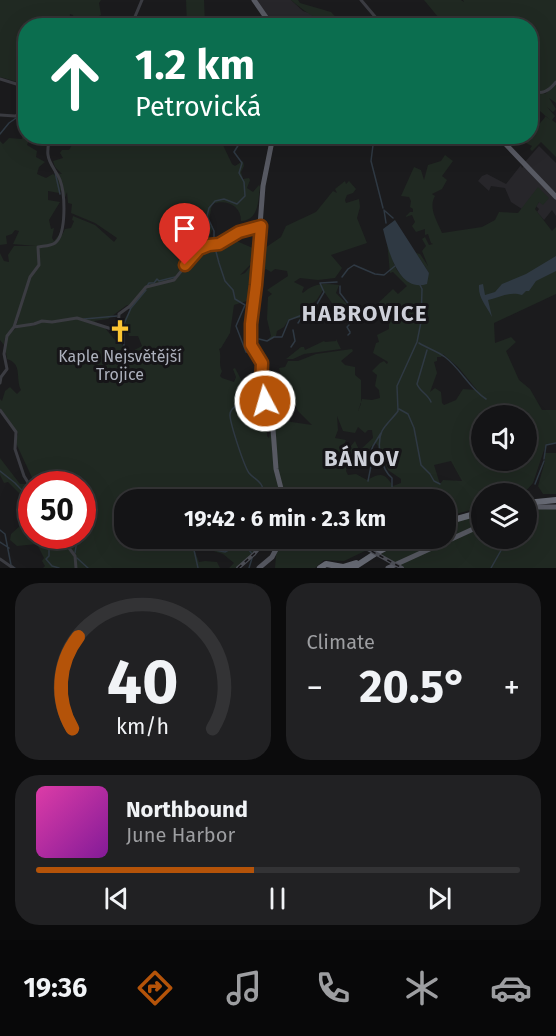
<!DOCTYPE html>
<meta charset="utf-8">
<style>
:root{--surface:#141416;--page:#212123;--text:#f1f3f6;--muted:#9d9ea1;--line:#333335;--accent:#b45309}
body{margin:0;font-family:"Fira Sans",sans-serif;background:var(--page);color:var(--text);height:100vh;display:flex;flex-direction:column;font-size:22px;white-space:nowrap}
*{box-sizing:border-box;margin:0}
p{font-size:20px;color:var(--muted)}
.icon{flex:none;width:33px;height:33px;fill:none;stroke:currentColor;stroke-width:2;stroke-linecap:round;stroke-linejoin:round}
.map{position:relative;height:568px;overflow:hidden}
.details{display:flex;flex-direction:column;gap:15px;padding:15px;background:#0b0b0c;flex:1}
.details>*{flex:none}
.guide{position:absolute;left:18px;top:18px;width:520px;height:126px;border-radius:24px;box-shadow:0 6px 24px #0002,0 0 0 2px var(--line);background:#0b6e4f;color:#fff;overflow:hidden}
.tools{position:absolute;left:471px;top:405px;display:grid;gap:12px}
.tools a{display:grid;place-items:center;width:66px;height:66px;border-radius:50%;background:var(--surface);box-shadow:0 6px 24px #0002,0 0 0 2px var(--line);font-size:30px}
.speed{position:absolute;left:18px;top:471px;display:flex;gap:12px;font-size:30px;font-weight:700;text-align:center}
.speed>*{display:grid;place-content:center;width:78px;height:78px;border-radius:50%;background:var(--surface);box-shadow:0 6px 24px #0002,0 0 0 2px var(--line);line-height:1}
.speed .limit{border:9px solid #d22;background:#fff;color:#111}
.pin{position:absolute;display:grid;place-items:center;width:51px;height:51px;color:#fff;margin:-62px -26px;border-radius:50% 50% 50% 0;rotate:-45deg;box-shadow:0 0 6px #0007}
.pin .icon{rotate:45deg}
.me{position:absolute;width:66px;margin:-33px;rotate:354deg;stroke-linejoin:round;filter:drop-shadow(0 0 4px #0008)}
.turn{display:flex;align-items:center;gap:21px;height:126px;padding:0 18px;font-size:27px}
.turn .icon{width:78px;height:78px;stroke-width:2.5}
.turn b{display:block;font-size:42px;line-height:51px}
.big{font-size:45px;font-weight:700;line-height:1.1}
.details .widget{flex:1;display:flex;flex-direction:column;justify-content:center;gap:9px;min-width:0;padding:0 21px;border-radius:24px;background:var(--page)}
.details .dial{align-items:center;gap:0}
.dial svg{height:156px;overflow:visible;fill:none;stroke:var(--line);stroke-width:7;stroke-linecap:round;text-anchor:middle}
.dial text{fill:var(--text);stroke:none}
.song{display:flex;align-items:center;gap:18px}
.cover{width:72px;height:72px;border-radius:9px;background:linear-gradient(135deg,hsl(320 70% 55%),hsl(290 70% 35%))}
.played{height:6px;border-radius:3px;background:linear-gradient(90deg,var(--accent) 45%,var(--line) 45%)}
.keys{display:flex;justify-content:space-around;direction:ltr}
.heat{display:flex;justify-content:space-between;align-items:center;font-size:33px;direction:ltr}
.details .tiles{flex:1;display:grid;gap:15px;grid-template-columns:1fr 1fr}
.widget:last-child{grid-column:span 2}
.trip{position:absolute;left:114px;top:489px;width:342px;height:60px;border-radius:24px;background:var(--surface);box-shadow:0 6px 24px #0002,0 0 0 2px var(--line);font-weight:700;line-height:60px;text-align:center}
.tabs{display:flex;height:96px;justify-content:space-around;align-items:center;background:#080809;color:var(--muted)}
.tabs .icon{width:42px;height:42px}
.tabs .selected{color:var(--accent)}
.tabs b{font-size:27px;color:var(--text)}
.map>svg:first-child{display:block}
</style>
<div class="map">
<svg width="556" height="568" viewBox="0 0 556 568">
<rect width="100%" height="100%" fill="#1b1b1d"/>
<!-- built -->
<path fill="#27262a" d="M255 0H291L303 11 315 15 330 25H272Z
M539 146 556 163V196L525 162Z
M521 165 522 168 524 166 556 200V216L552 210 544 220 537 212 539 209 536 206 539 202 538 188 522 209 511 202 505 188 491 186 489 191 478 181 482 176 487 174 506 184Z"/>
<!-- green -->
<path fill="#202922" fill-rule="evenodd" d="M0 0H101L99 3 101 15 97 17 102 22 97 25H76L74 24 73 15 70 14 69 24 26 26 25 82 24 84 0 77Z
M186 0H204L205 24 187 25Z
M291 0H298L300 3 331 12 343 25C324 26 305 12 291 0Z
M424 0H461L464 2 463 0H556V81L549 89 543 91 545 94 556 83V103L549 98 556 109 553 112 547 107 555 116 552 120 556 123V157L541 142 532 151 530 149 532 146 522 141 525 137 531 136V134L546 116 550 120 531 103V26L450 25 443 23Z
M23 127 25 138 30 137 27 145 37 151 36 157 45 162 39 167 37 174 46 178 53 174C59 178 61 183 61 190L59 193 48 191V200L60 202 49 220 51 229 54 228 52 238 54 241 58 236 62 235 65 229 71 228 74 221 72 220 73 216 95 225 114 242 117 238 95 223 71 213 72 204 68 203 67 192 64 200 62 183 57 173 62 174 55 167 53 161 63 158 60 153 62 150H69L72 145 66 137 192 136 193 142H196V137H222V143L232 164 235 166 243 161 244 166 241 172 243 179 249 178 250 180 247 188 253 192 259 185 260 187C258 201 259 220 241 221 241 205 226 199 212 204L209 220 213 227 208 241C215 251 223 241 232 239L257 250 255 262 250 260 251 264 240 275 245 273 252 264H256L255 285 248 288 253 287 255 289 253 299 234 305 230 333 221 348 219 349C222 356 218 364 222 371L220 376 222 378 234 382 236 377 233 369 235 368 243 383H248L255 378C251 391 249 399 253 412L255 406 263 405 262 409 264 408 271 428V431H267V436L269 438 270 433 272 434V451L282 499 125 500 124 498 116 524H118L124 502V538L267 539 254 554 237 568H229L234 563 223 554 194 545V549L199 562 205 561 217 562 220 568H43L45 566 42 561 44 558 37 544 17 546 10 540 11 534 31 516 32 536H82V484H35L15 441 18 434 0 408V399L2 401 5 391 10 387 17 394 21 390C15 378 23 364 7 359L5 346 7 336 10 333 19 326H34L42 321 40 320 31 324 16 326 19 317 18 315 14 327 5 338 4 345 0 340V253L4 261 9 262 8 255 14 246H36L13 244 19 231 15 230 12 234 6 236 7 244 0 245V141L3 144 9 138 22 139ZM127 305 132 306 122 324 127 329 129 336H138L142 346 125 355 124 346 114 339 105 328 94 321 108 319Z
M445 155 453 161 442 176 447 180 442 189 432 194 435 196C428 208 437 221 442 233L482 227 495 220 499 212 518 213 538 187 549 198 543 205 539 202 535 209 552 231 556 227V294L494 323 495 343 511 337 516 342 506 351 519 380 530 389 542 410H556V443L546 444 533 483 524 493 482 494 481 507 446 517V500L285 499 276 465 271 419 312 425 298 411 290 395 266 393 263 387 264 376 282 379 279 368 285 367 288 361H298L316 354 352 349 353 351 341 361 345 365 355 367V375L361 380V404L358 411 362 399 372 400 380 398 379 390 375 386 377 375 372 371 380 363 384 361 387 364 388 362 373 353 376 343 379 342 377 335 389 329V322L375 306 393 289 398 294 407 286 393 272 390 273 387 241C395 267 394 277 422 285L429 273 416 253 420 254 428 266 422 251 426 246 422 239 425 237 429 245 433 244 431 243 428 234 425 235V229L416 232 412 226 415 222 412 215 405 217 410 212H413V209L410 207 411 201 409 197 401 196 414 167 421 170 424 180 428 165 441 161ZM443 354 458 367 477 390 463 389 456 400 444 405 442 403 441 392 435 388 430 392 437 373 434 362 437 361V357H441ZM337 416 343 431 355 433 358 427 365 433 368 430H372L373 438 361 449 366 453 375 442 378 446 379 454 388 459 386 465 388 470 401 479V483L393 486C385 473 381 472 367 480L356 474 348 475 346 471 348 462 354 460 359 450 355 441 351 446 343 447 346 440 335 438 338 430ZM482 416H526V460H482ZM451 461 462 481 443 480 440 484 434 465Z
M345 181 346 184 349 181 356 189 353 193 347 195 345 200 346 203 359 199 360 207 357 218 367 243 331 255 342 268 335 278 318 280 300 278 294 282 304 287 302 292 303 293C313 283 325 283 339 285L336 293 351 308V311L345 318H342L323 290 316 301 311 304 310 310 300 318 289 319 284 327 277 331 276 336 267 341 271 336 267 319 268 297 272 294 267 290 288 276 287 271 275 269 271 272 266 269 261 272 258 278 260 250H262L281 237 286 226 316 212 333 191 337 193 335 189Z
M336 339 341 349 304 354 293 359H286L301 347H304L305 350 324 341 325 342 336 341Z
M545 453H556V494H543L538 486 545 461Z
M0 458 20 484H27L31 490V505L8 482 4 483 0 475Z
M556 508V568H404L398 565 481 526 482 538H526L527 509Z
M481 513V523L447 539 446 524Z
M284 539H347L367 550 344 561 324 560 315 568H275L276 555Z
M409 539H445L446 541 394 564 379 555Z"/>
<!-- water -->
<path fill="#2f3943" d="M395 220 429 273 427 284C398 293 388 249 383 229Z
M556 256V271L536 281 529 291H526L522 295C510 291 500 297 488 300L492 317C486 305 478 298 479 285L483 284 485 295 495 292 502 284 526 274Z"/>
<g fill="none" stroke-linecap="round" stroke-linejoin="round">
<!-- stream -->
<path stroke="#2f3943" stroke-width="1.5" d="M0 134 9 123 19 116
M47 136V142
M244 136 234 152 242 163 239 173 244 182 245 196 237 204 224 199 215 201 209 208 207 216 214 231V244L219 263 225 281 233 290 235 299 245 305 236 326 246 352 255 353
M368 136 373 145 371 161 383 208
M55 172 60 194
M384 210 386 223
M385 211 393 218
M183 266C188 249 207 246 210 227
M342 277 348 269 354 265 375 274 384 275 395 266
M147 286 149 283H154L157 279 159 281 175 277
M340 286V293L357 315 348 323
M128 308H131L146 290
M84 319 117 316
M298 323 302 317
M349 325 347 327 350 332
M348 335 350 333
M259 339 267 341 274 337H282L289 320 305 314 317 304 324 292 320 283 337 282
M419 343C427 348 437 351 445 357 461 369 469 388 486 399
M124 346V324L131 308
M291 347 295 341 293 330
M427 350 417 384C420 392 428 394 431 402
M258 360C256 371 249 389 244 399 240 405 229 407 230 416 231 426 244 466 249 473 253 478 259 480 262 486 264 491 262 495 261 500
M399 409 408 414 414 428 421 465 430 474 434 481 440 484
M544 459 546 445 556 443
M0 471 15 483 32 501
M368 481 371 466 368 459 373 446 381 433
M535 484 544 461
M392 500V478C381 469 376 444 382 431 386 424 393 418 398 411L397 386 417 342 421 322 422 289 420 285
M526 516 535 509
M0 530 5 534 11 565 15 568
M49 536V556L46 559 52 566 59 568
M0 542 9 548
M246 542 249 550 253 555 249 568
M381 546 384 538
M75 553 77 540
M77 558 88 568
M198 568 194 550 195 546 225 552 250 538
M491 568 508 538"/>
<!-- minor -->
<path stroke="#3b3c42" stroke-width="3" d="M361 0 383 26
M127 26 134 19 142 0
M0 79 26 87
M531 91C542 95 549 91 556 82
M0 115 15 116 26 113
M240 136 245 141 248 136
M14 327 34 324 42 321 52 322 77 318 118 331 119 314 130 306 146 287 174 280 199 249 209 245 219 244 239 232 259 226
M0 383 1 377 7 369 4 354 7 336 14 327 30 277 39 265 38 247C43 246 51 246 55 243 67 234 65 193 60 180 57 172 49 164 48 155 47 149 49 142 50 136
M0 410 16 432 15 449 24 476 32 489
M60 536 75 556 76 568
M0 559 13 568"/>
<!-- major -->
<path stroke="#575962" stroke-width="5" d="M254 0 272 26
M273 136 263 186 251 344 262 362 261 385 265 396 266 413 273 429 276 469 284 500
M498 136 556 197
M526 507H556
M259 568 272 557 282 538
M388 568 482 525"/>
<!-- highway -->
<path stroke="#676a74" stroke-width="6" d="M526 503 556 500
M446 522 482 512
M320 568 326 564 343 567 356 563
M353 568 376 553 404 538"/>
<!-- rail casing -->
<g stroke="#4e5058" stroke-width="4">
<path id="rail" d="M348 538 402 568
M238 568 254 554 267 538"/>
</g>
<!-- rail -->
<use href="#rail" stroke="#161518" stroke-width="1.5" stroke-dasharray="4.5" stroke-linecap="butt"/>
</g>
<g fill="none" stroke-linecap="round" stroke-linejoin="round">
<!-- route casing -->
<g stroke="#753606" stroke-width="15">
<path id="route" d="M185 265 199 249 209 245 219 244 239 232 261 226 256 285 251 324V345L262 363 261 384 265 401"/>
</g>
<!-- route -->
<use href="#route" stroke="#b45309" stroke-width="10"/>
</g>
<!-- icons -->
<defs>
<g id="church-bare" transform="scale(1.8)"><path d="M-1.2-6h2.4v3.5h3.3v2.4h-3.3V6h-2.4V-.1h-3.3v-2.4h3.3Z" fill="#fcc533" stroke="#161518" stroke-width="2.5" paint-order="stroke"/></g>
</defs>
<g fill-rule="evenodd">
<use href="#church-bare" x="120" y="331"/>
</g>
<g text-anchor="middle" stroke-width="6" stroke-linejoin="round" paint-order="stroke">
<!-- poi labels -->
<g font-size="16" fill="#adb1bd" stroke="#161518">
<text x="120" y="362">Kaple Nejsvětější<tspan x="120" dy="18">Trojice</tspan></text>
</g>
<!-- district labels -->
<g font-size="22" font-weight="bold" letter-spacing="1.5" fill="#ced0d9" stroke="#161518">
<text x="365" y="321">HABROVICE</text>
<text x="362" y="466">BÁNOV</text>
</g>
</g>
</svg>
<div class="tools">
<a><svg class="icon" aria-label="sound" viewBox="0 0 24 24"><path d="M4 9h4l5-4v14l-5-4H4zM17 9q2 3 0 6"/></svg></a>
<a><svg class="icon" aria-label="layers" viewBox="0 0 24 24"><path d="M12 4l9 5-9 5-9-5zM3 14l9 5 9-5"/></svg></a>
</div>
<div class="speed"><div class="limit">50</div></div>
<div class="pin" style="left:185px;top:265px;background:#d93025"><svg class="icon" aria-label="arrive" viewBox="0 0 24 24"><path d="M6 21V4h12l-3 4 3 4H6"/></svg></div>
<svg class="me" style="left:265px;top:401px" viewBox="-20 -20 40 40"><circle r="17" fill="#b45309" stroke="#fff" stroke-width="3"/><path d="M0-11L8 9 0 5-8 9z" fill="#fff"/></svg>
<div class="trip">19:42 · 6 min · 2.3 km</div>
<div class="guide">
<div class="turn"><svg class="icon" aria-label="ahead" viewBox="0 0 24 24"><path d="M12 20V5M6 11l6-6 6 6"/></svg><div><b>1.2 km</b>Petrovická</div></div>
</div>
</div>
<section class="details">
<div class="tiles">
<div class="widget dial"><svg viewBox="0 0 100 80">
<path d="M14 69A42 42 0 1 1 86 69"/>
<path d="M14 69A42 42 0 0 1 17 22" stroke="#b45309"/>
<text x="50" y="56" font-size="32" font-weight="700">40</text>
<text x="50" y="72" font-size="11">km/h</text>
</svg></div>
<div class="widget"><p>Climate</p>
<div class="heat"><a>−</a><b class="big">20.5°</b><a>+</a></div>
</div>
<div class="widget">
<div class="song"><i class="cover"></i><div><b>Northbound</b><p>June Harbor</p></div></div>
<div class="played"></div>
<div class="keys"><svg class="icon" aria-label="previous" viewBox="0 0 24 24"><path d="M18 5L8 12l10 7zM5 5v14"/></svg><svg class="icon" aria-label="pause" viewBox="0 0 24 24"><path d="M8 5v14M16 5v14"/></svg><svg class="icon" aria-label="next" viewBox="0 0 24 24"><path d="M6 5l10 7-10 7zM19 5v14"/></svg></div>
</div>
</div>
</section>
<nav class="tabs">
<b>19:36</b>
<svg class="icon selected" aria-label="directions" viewBox="0 0 24 24"><path d="M12 3l9 9-9 9-9-9zM9 14v-3h6M13 9l2 2-2 2"/></svg>
<svg class="icon" aria-label="music" viewBox="0 0 24 24"><path d="M9 18V5l10-2v13"/><circle cx="6" cy="18" r="3"/><circle cx="16" cy="16" r="3"/></svg>
<svg class="icon" aria-label="phone" viewBox="0 0 24 24"><path d="M5 4h4l2 5-3 2q2 4 5 5l2-3 5 2v4C11 20 4 13 5 4z"/></svg>
<svg class="icon" aria-label="climate" viewBox="0 0 24 24"><path d="M12 3v18M4 7l16 10M4 17L20 7"/></svg>
<svg class="icon" aria-label="car" viewBox="0 0 24 24"><path d="M5 17H2v-5l4-1 3-4h7l3 4 3 1v5h-3M9 17h6M6 11h13"/><circle cx="7" cy="17" r="2"/><circle cx="17" cy="17" r="2"/></svg>
</nav>
